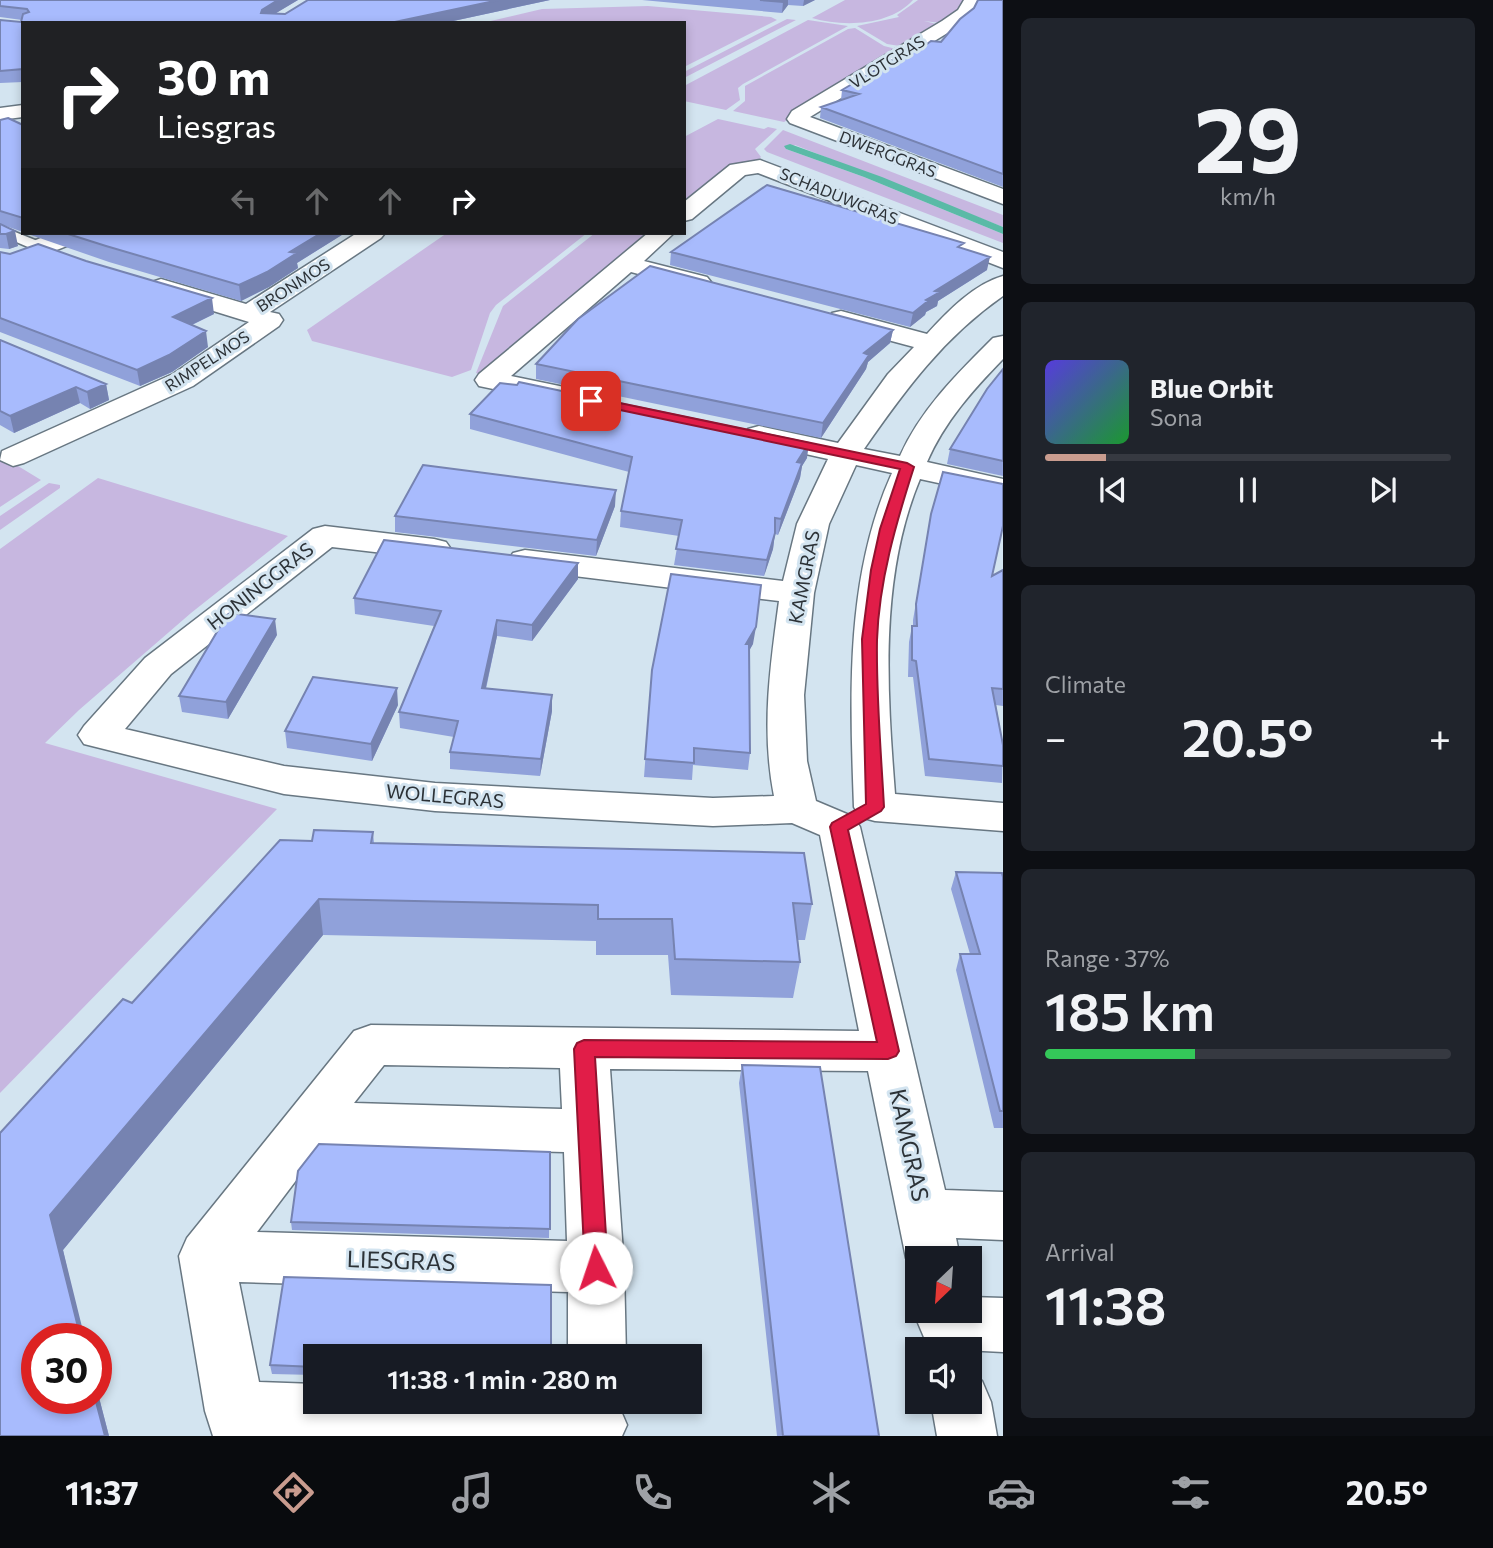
<!DOCTYPE html>
<meta charset="utf-8">
<style>
:root{--surface:#171b24;--page:#20242c;--text:#f1f3f6;--muted:#9ea1a6;--line:#363941;--accent:#c99c8f}
body{margin:0;font-family:Commissioner,sans-serif;background:var(--page);color:var(--text);height:100vh;display:flex;flex-direction:column;font-size:26px;white-space:nowrap}
*{box-sizing:border-box;margin:0}
p{font-size:23px;color:var(--muted)}
.icon{flex:none;width:38px;height:38px;fill:none;stroke:currentColor;stroke-width:2;stroke-linecap:round;stroke-linejoin:round}
.map{position:relative;flex:1;overflow:hidden}
.panel{display:flex;flex-direction:column;gap:18px;padding:18px;background:#0d0f14;width:490px}
.panel>*{flex:none}
.guide{position:absolute;left:21px;top:21px;width:665px;height:214px;border-radius:0px;box-shadow:0 4px 10px #0003;background:#202124;color:#fff;overflow:hidden}
.needle{width:46px;rotate:205deg}
.controls{position:absolute;left:905px;top:1246px;display:grid;gap:14px}
.controls a{display:grid;place-items:center;width:77px;height:77px;border-radius:0px;background:var(--surface);box-shadow:0 4px 10px #0003;font-size:35px}
.speed{position:absolute;left:21px;top:1323px;display:flex;gap:14px;font-size:35px;font-weight:700;text-align:center}
.speed>*{display:grid;place-content:center;width:91px;height:91px;border-radius:50%;background:var(--surface);box-shadow:0 4px 10px #0003;line-height:1}
.speed .limit{border:10px solid #d22;background:#fff;color:#111}
.pin{position:absolute;display:grid;place-items:center;width:60px;height:60px;color:#fff;margin:-30px;border-radius:14px;box-shadow:0 4px 10px #0006}
.me{position:absolute;width:77px;margin:-38px;rotate:356deg;stroke-linejoin:round;filter:drop-shadow(0 0 5px #0008)}
.turn{display:flex;align-items:center;gap:24px;height:147px;padding:0 21px;font-size:32px}
.turn .icon{width:91px;height:91px;stroke-width:2.5}
.turn b{display:block;font-size:49px;line-height:60px}
.lanes{display:flex;align-items:center;height:66px;padding:0 21px;background:#0003;justify-content:center;gap:35px;direction:ltr}
.lanes .off{opacity:.35}
.big{font-size:52px;font-weight:600;line-height:1.1}
.panel .tile{flex:1;display:flex;flex-direction:column;justify-content:center;gap:10px;min-width:0;padding:0 24px;border-radius:10px;background:var(--page)}
.panel .dial{align-items:center;gap:0}
.dial b{font-size:91px;line-height:1}
.song{display:flex;align-items:center;gap:21px}
.cover{width:84px;height:84px;border-radius:10px;background:linear-gradient(135deg,hsl(250 70% 55%),hsl(130 70% 35%))}
.played{height:7px;border-radius:4px;background:linear-gradient(90deg,var(--accent) 15%,var(--line) 15%)}
.keys{display:flex;justify-content:space-around;direction:ltr}
.heat{display:flex;justify-content:space-between;align-items:center;font-size:38px;direction:ltr}
.charge{height:10px;border-radius:5px;background:linear-gradient(90deg,#34c759 37%,var(--line) 0)}
.trip{position:absolute;left:303px;top:1344px;width:399px;height:70px;border-radius:0px;background:var(--surface);box-shadow:0 4px 10px #0003;font-weight:600;line-height:70px;text-align:center}
.dock{display:flex;height:112px;justify-content:space-around;align-items:center;background:#090b0e;color:var(--muted)}
.dock .icon{width:49px;height:49px}
.dock .current{color:var(--accent)}
.dock b{font-size:32px;color:var(--text)}
main{display:flex;flex:1;min-height:0}
.map>svg:first-child{display:block}
</style>
<main>
<div class="map">
<svg width="1003" height="1436" viewBox="0 0 1003 1436">
<rect width="100%" height="100%" fill="#d3e4f0"/>
<!-- green -->
<path fill="#c7b7e0" d="M845 0H913C890 26 843 27 812 18Z
M918 0H970L967 3H962L960 5 965 6 941 23 924 21 941 25 906 47 887 44 857 26 899 17 897 15Z
M648 6 771 17 777 20 684 67V23H482L542 9Z
M787 19 796 20 684 78V72Z
M808 20 848 26 743 84 738 88 740 100 726 110 684 101V86Z
M855 28 884 46 896 49 784 122 733 111 745 101V86L848 29Z
M718 119 764 129 768 127 777 129 755 149 761 157 758 160 734 164 684 206V137Z
M783 130 1003 215V227L795 145 786 149 864 177 1003 234V243L767 152 764 149Z
M447 233H587L496 305 490 313 471 370 452 377 312 341 307 330Z
M595 233H653L485 376 476 373 503 306Z
M0 455 41 480 0 507Z
M98 478 288 536 191 613 79 710 45 743 277 809 0 1093V549Z
M49 483 60 485V488L0 530V516Z"/>
<!-- water -->
<path fill="#5abaa6" d="M790 144 882 177 1003 227V234L864 177 786 149 784 146Z"/>
<g fill="none" stroke-linecap="round" stroke-linejoin="round">
<!-- lane casing -->
<g stroke="#687782" stroke-width="3">
<path id="lane" d="M0 226 45 244 47 247 40 251 35 250 0 235Z"/>
</g>
<!-- street casing -->
<g stroke="#687782" stroke-width="3">
<path id="street" d="M964 0H980L970 17 954 29 810 117 1003 189V204L790 123 787 119 792 111 942 21 958 10Z
M23 105V117L0 120V108Z
M760 160 1003 252V268L758 173 745 175 692 219 684 221V202L730 165Z
M53 233H84C75 246 46 256 31 252L28 247 31 242Z
M357 233H385L381 238 270 312 279 314 283 320 279 326 193 386 24 463 13 466 0 460 2 451 173 374 249 322 152 292 148 287 152 282 161 279 246 304Z
M648 233H674L644 261 707 277 711 282 707 287 698 290 631 272 511 376 569 388 573 394 569 400 559 403 479 386 475 380 479 374Z
M1003 276V296C944 337 905 390 864 449L900 456C921 409 957 374 993 338L1003 336V359C972 391 945 421 927 462L1003 479V497L920 479C879 577 887 691 895 794L1003 803V831L875 821 860 817 854 807C850 695 845 577 892 473L856 465 829 524 814 593 804 695 807 761 816 801 854 817 860 827 945 1190 1003 1192V1240L956 1238 960 1258H917V1277L914 1276 906 1258 868 1071 610 1069 624 1267 626 1356H568V1292L239 1282 259 1382 315 1384V1402H613L618 1404 627 1425 622 1436H213L205 1411 179 1256 187 1238 354 1031 371 1025 859 1031 820 835 792 823 713 826 435 811 284 794 84 744 78 735 84 726 145 658 313 529 325 526 434 539 446 542 451 549 446 556 434 559 332 547 171 674 125 729 284 766 435 783 713 798 774 796C761 730 770 667 779 601L525 570 513 567 508 560 513 553 525 550 783 581 797 524 828 459 748 441 744 435 748 429 759 426 838 443 888 374 914 347 832 325 828 319 832 313 841 311 927 334C947 312 974 284 1003 276ZM384 1065 560 1068 562 1109 354 1103ZM322 1146 564 1152 567 1241 257 1232Z
M970 1297 1003 1298V1352L944 1349 926 1342 918 1323 923 1311H970Z
M970 1376 982 1381 991 1402 997 1436H937L931 1402H970Z"/>
</g>
<!-- lane -->
<use href="#lane" fill="#fff" fill-rule="evenodd"/>
<!-- street -->
<use href="#street" fill="#fff" fill-rule="evenodd"/>
</g>
<!-- wall -->
<path fill="#90a1da" d="M0 0H298L274 14H285L308 0H550L444 23H23V82L0 83V20L21 22 22 20 0 17Z
M642 0H815L803 6 788 5 782 13Z
M1003 0V187L820 118 821 107 841 100 842 90 923 47 941 42 974 8Z
M0 120 23 125V232L0 224Z
M0 224 18 246 9 249 0 248Z
M25 233H345L297 263 298 268 269 287 241 301 109 262Z
M963 248 987 270 938 301 937 306 926 312 925 315 910 327 670 265 671 252Z
M0 252 214 314 192 325 208 347 172 372 140 386 0 332Z
M893 330 890 343 868 362 866 369 821 438 536 379V364Z
M0 340 106 384 109 400 90 409 80 403 14 433 0 425Z
M1003 369V476L947 464 950 449Z
M470 414 807 458 802 466 800 478 778 535 775 534 773 549 764 576 674 565 679 536 620 527 621 511 629 472 470 429Z
M615 506 596 556 395 532V516Z
M931 514 992 576 1003 570V706L996 705 1003 745 1002 783 925 776 913 677H908L909 642 912 626H913V620Z
M578 563V579L532 641 497 636 486 689 552 695V711L540 776 450 769V752L454 737 400 728 399 712 434 626 355 614 354 598Z
M277 635 228 719 182 712 179 696Z
M753 644 749 650 750 753 748 770 693 765 692 780 644 777 652 670Z
M398 705 372 761 287 748 285 731Z
M373 832 374 843 812 904 805 940H798L800 962 793 998 671 995 668 955H596V941L323 935 63 1250 96 1398V1386L109 1436H0L132 1003 312 841Z
M956 872 1003 877V1128H994L956 970 960 954H970L951 889Z
M742 1065 879 1436H777L739 1083Z
M550 1152 549 1238 292 1230 291 1222Z
M315 1356V1375L272 1374 270 1365Z"/>
<!-- shaded-wall -->
<path fill="#7683b1" d="M278 0H298L263 21 261 13 262 10Z
M499 0H550L444 23H390Z
M784 0H788V5L782 13 783 2Z
M804 0H815L803 6Z
M15 231 18 246 9 249 6 234Z
M321 233H345L297 263 298 268 269 287 241 301 239 285Z
M990 257 987 270 938 301 937 306 926 312 925 315 910 327 913 313 935 291Z
M212 298 214 314 175 333 173 317Z
M893 330 890 343 868 362 866 369 821 438 823 423 864 353Z
M206 331 208 347 172 372 140 386 137 370Z
M106 384 109 400 90 409 87 392Z
M76 387 80 403 14 433 10 416Z
M809 443 807 458 802 466 800 478 778 535 781 519 797 462Z
M616 490 615 506 596 556 597 540Z
M775 533 773 549 764 576 767 560Z
M578 563V579L532 641V625Z
M275 619 277 635 228 719 226 702Z
M497 620V636L482 705V688Z
M756 627 753 644 744 660 746 644Z
M397 688 398 705 372 761 371 744Z
M552 695V711L540 776 541 759Z
M319 899 323 935 63 1250 85 1339H81L50 1215Z
M96 1386 109 1436H105L95 1398Z"/>
<!-- building -->
<path fill="#a8bbfd" stroke="#7683b1" stroke-width="2" d="M0 0H278L262 10 261 13 285 14 308 0H499L390 23H23V69L0 71V20L21 22 23 14 29 12 27 9 0 6Z
M760 0H784L783 2Z
M978 0H1003V174L821 107 859 94 842 90 916 46 923 47 931 41 941 42 960 19 974 8Z
M8 118 23 125V218L0 211V120Z
M767 185 964 243 958 247 990 257 935 291 940 292 926 300 928 301 913 313 671 252Z
M0 224 15 231 6 234H0Z
M65 233H321L290 252 297 253 267 272 239 285 106 246Z
M38 244 86 261 212 298 173 317 206 331 169 355 137 370 0 318V252L10 254Z
M650 266 893 330 864 353 869 355 823 423 536 364 578 319Z
M0 340 106 384 87 392 76 387 10 416 0 411Z
M1003 369V461L950 449 987 389Z
M519 382 809 443 797 462 802 463 781 519 775 518V533L767 560 676 549 682 520 621 511 632 457 470 414 500 383 517 385Z
M423 465 616 490 597 540 395 516Z
M943 472 1003 484V526L992 576 1003 570V689L992 688 1003 745V766L929 759 916 661 912 660V626H917L916 604 931 514Z
M384 540 578 563 532 625 497 620 482 688 552 695 541 759 450 752 458 721 399 712 441 611 354 598Z
M671 574 761 585 756 627 746 644H749L750 753 694 748V763L645 759 652 670Z
M230 613 275 619 226 702 179 696 227 615Z
M313 677 397 688 371 744 285 731Z
M314 830 373 832 371 843 804 853 812 904 793 903 800 962 675 959 672 919H598V905L319 899 50 1215 81 1339H37V1398H95L105 1436H0V1133L123 999 132 1003 280 840 312 841Z
M956 872 1002 873 1003 877V1111H1000L960 954H980Z
M742 1065 820 1067 879 1436H783Z
M319 1144 550 1152V1229L291 1222 298 1171Z
M284 1277 551 1285V1356H315V1367L270 1365Z"/>
<!-- route -->
<path fill="#e11d48" stroke="#92132f" stroke-width="2" d="M591 397 907 463 914 467C896 523 879 581 877 640 876 695 881 752 884 807L881 811 848 830 899 1051 896 1056 888 1059 595 1057 608 1268 604 1275 596 1278 588 1275 585 1268 574 1049 577 1043 584 1040 877 1042 830 827 832 823 866 804 862 639 871 570 880 529 900 469 587 403 585 401Z"/>
<g text-anchor="middle" stroke-width="6" stroke-linejoin="round" paint-order="stroke">
<!-- far-street labels -->
<g font-size="16" fill="#2c3237" stroke="#d3e4f0">
<text transform="translate(887 62) rotate(-32)" y="6">VLOTGRAS</text>
<text transform="translate(888 154) rotate(21)" y="6">DWERGGRAS</text>
<text transform="translate(839 196) rotate(22)" y="6">SCHADUWGRAS</text>
<text transform="translate(293 285) rotate(-33)" y="6">BRONMOS</text>
<text transform="translate(207 361) rotate(-33)" y="6">RIMPELMOS</text>
</g>
<!-- street labels -->
<g font-size="19" fill="#2c3237" stroke="#d3e4f0">
<text transform="translate(804 577) rotate(-79)" y="7">KAMGRAS</text>
<text transform="translate(260 586) rotate(-38)" y="7">HONINGGRAS</text>
<text transform="translate(445 796) rotate(5)" y="7">WOLLEGRAS</text>
</g>
<!-- near-street labels -->
<g font-size="23" fill="#2c3237" stroke="#d3e4f0">
<text transform="translate(909 1145) rotate(78)" y="8">KAMGRAS</text>
<text transform="translate(401 1261) rotate(2)" y="8">LIESGRAS</text>
</g>
</g>
</svg>
<div class="controls">
<a><svg class="needle" viewBox="-14 -14 28 28"><path d="M0-13l5 13h-10z" fill="#e53935"/><path d="M0 13l5-13h-10z" fill="#9ea1a6"/></svg></a>
<a><svg class="icon" aria-label="sound" viewBox="0 0 24 24"><path d="M4 9h4l5-4v14l-5-4H4zM17 9q2 3 0 6"/></svg></a>
</div>
<div class="speed"><div class="limit">30</div></div>
<div class="pin" style="left:591px;top:401px;background:#d93025"><svg class="icon" aria-label="arrive" viewBox="0 0 24 24"><path d="M6 21V4h12l-3 4 3 4H6"/></svg></div>
<svg class="me" style="left:596px;top:1268px" viewBox="-20 -20 40 40"><circle r="19" fill="#fff"/><path d="M0-13L10 11 0 6-10 11z" fill="#e11d48"/></svg>
<div class="trip">11:38 · 1 min · 280 m</div>
<div class="guide">
<div class="turn"><svg class="icon" aria-label="right" viewBox="0 0 24 24"><path d="M7 20v-9h11M14 6l5 5-5 5"/></svg><div><b>30 m</b>Liesgras</div></div>
<div class="lanes"><svg class="icon off" aria-label="left" viewBox="0 0 24 24"><path d="M17 20v-9H6M10 6l-5 5 5 5"/></svg><svg class="icon off" aria-label="ahead" viewBox="0 0 24 24"><path d="M12 20V5M6 11l6-6 6 6"/></svg><svg class="icon off" aria-label="ahead" viewBox="0 0 24 24"><path d="M12 20V5M6 11l6-6 6 6"/></svg><svg class="icon" aria-label="right" viewBox="0 0 24 24"><path d="M7 20v-9h11M14 6l5 5-5 5"/></svg></div>
</div>
</div>
<section class="panel">
<div class="tile dial"><b>29</b><p>km/h</p></div>
<div class="tile">
<div class="song"><i class="cover"></i><div><b>Blue Orbit</b><p>Sona</p></div></div>
<div class="played"></div>
<div class="keys"><svg class="icon" aria-label="previous" viewBox="0 0 24 24"><path d="M18 5L8 12l10 7zM5 5v14"/></svg><svg class="icon" aria-label="pause" viewBox="0 0 24 24"><path d="M8 5v14M16 5v14"/></svg><svg class="icon" aria-label="next" viewBox="0 0 24 24"><path d="M6 5l10 7-10 7zM19 5v14"/></svg></div>
</div>
<div class="tile"><p>Climate</p>
<div class="heat"><a>−</a><b class="big">20.5°</b><a>+</a></div>
</div>
<div class="tile"><p>Range · 37%</p><b class="big">185 km</b><div class="charge"></div></div>
<div class="tile"><p>Arrival</p><b class="big">11:38</b></div>
</section>
</main>
<nav class="dock">
<b>11:37</b>
<svg class="icon current" aria-label="directions" viewBox="0 0 24 24"><path d="M12 3l9 9-9 9-9-9zM9 14v-3h6M13 9l2 2-2 2"/></svg>
<svg class="icon" aria-label="music" viewBox="0 0 24 24"><path d="M9 18V5l10-2v13"/><circle cx="6" cy="18" r="3"/><circle cx="16" cy="16" r="3"/></svg>
<svg class="icon" aria-label="phone" viewBox="0 0 24 24"><path d="M5 4h4l2 5-3 2q2 4 5 5l2-3 5 2v4C11 20 4 13 5 4z"/></svg>
<svg class="icon" aria-label="climate" viewBox="0 0 24 24"><path d="M12 3v18M4 7l16 10M4 17L20 7"/></svg>
<svg class="icon" aria-label="car" viewBox="0 0 24 24"><path d="M5 17H2v-5l4-1 3-4h7l3 4 3 1v5h-3M9 17h6M6 11h13"/><circle cx="7" cy="17" r="2"/><circle cx="17" cy="17" r="2"/></svg>
<svg class="icon" aria-label="filters" viewBox="0 0 24 24"><path d="M4 7h16M4 17h16"/><circle cx="9" cy="7" r="2"/><circle cx="15" cy="17" r="2"/></svg>
<b>20.5°</b>
</nav>
